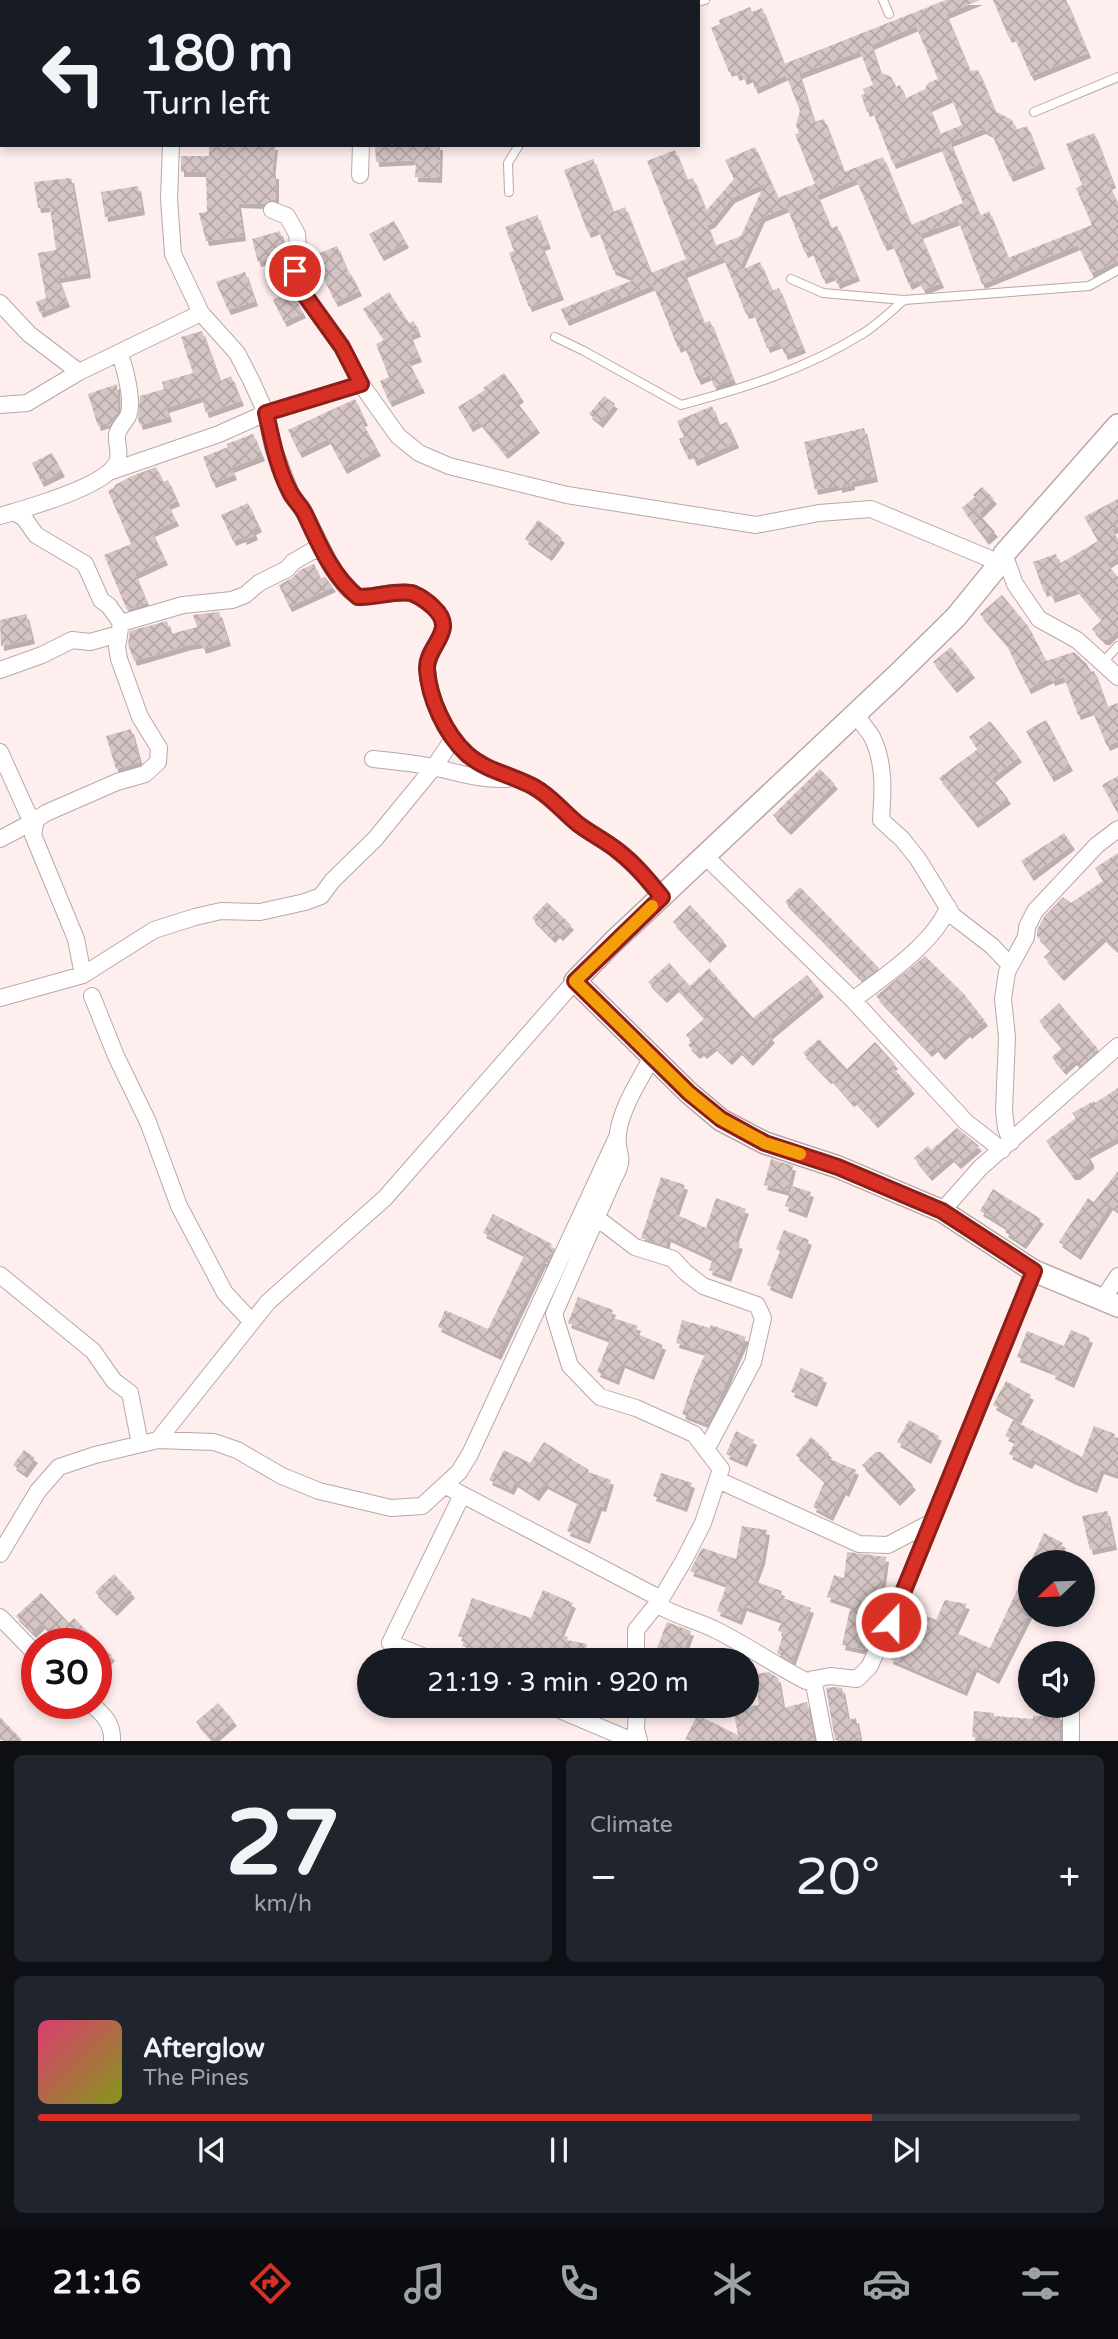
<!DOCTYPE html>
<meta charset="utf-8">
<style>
:root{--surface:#171b24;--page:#20242c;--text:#f1f3f6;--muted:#9ea1a6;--line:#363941;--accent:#d93025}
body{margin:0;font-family:"Varela Round",sans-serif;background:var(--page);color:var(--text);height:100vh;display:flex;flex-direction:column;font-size:26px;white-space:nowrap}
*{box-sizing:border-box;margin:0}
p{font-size:23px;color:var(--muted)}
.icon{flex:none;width:38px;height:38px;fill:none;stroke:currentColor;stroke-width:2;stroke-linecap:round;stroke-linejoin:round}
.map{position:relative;height:1741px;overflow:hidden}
.drawer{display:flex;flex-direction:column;gap:14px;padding:14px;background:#0d0f14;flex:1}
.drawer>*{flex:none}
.guide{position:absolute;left:0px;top:0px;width:700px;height:147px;box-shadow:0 4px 10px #0003;background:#171b24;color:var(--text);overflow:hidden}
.needle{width:46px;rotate:247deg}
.buttons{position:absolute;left:1018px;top:1550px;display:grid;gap:14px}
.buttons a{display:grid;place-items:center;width:77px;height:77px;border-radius:50%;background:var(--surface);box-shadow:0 4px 10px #0003;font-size:35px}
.speed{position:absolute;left:21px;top:1628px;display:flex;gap:14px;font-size:35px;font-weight:700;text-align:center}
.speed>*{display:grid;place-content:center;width:91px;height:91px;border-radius:50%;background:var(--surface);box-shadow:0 4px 10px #0003;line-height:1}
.speed .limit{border:10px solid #d22;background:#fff;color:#111}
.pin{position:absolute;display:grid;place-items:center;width:60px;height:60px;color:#fff;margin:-30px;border:4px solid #fff;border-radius:50%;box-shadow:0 2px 7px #0007}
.me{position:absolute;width:77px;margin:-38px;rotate:22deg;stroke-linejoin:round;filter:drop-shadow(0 0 5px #0008)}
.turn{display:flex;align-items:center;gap:24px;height:147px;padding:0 28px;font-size:32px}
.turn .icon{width:91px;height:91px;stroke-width:2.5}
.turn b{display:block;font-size:49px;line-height:60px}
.big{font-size:52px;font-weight:600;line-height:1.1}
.drawer .card{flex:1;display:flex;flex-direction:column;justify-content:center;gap:10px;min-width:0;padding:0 24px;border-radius:10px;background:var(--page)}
.drawer .dial{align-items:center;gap:0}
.dial b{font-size:91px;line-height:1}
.song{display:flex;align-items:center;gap:21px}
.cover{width:84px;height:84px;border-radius:10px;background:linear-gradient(135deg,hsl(340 70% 55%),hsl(70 70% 35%))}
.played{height:7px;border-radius:4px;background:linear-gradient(90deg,var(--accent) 80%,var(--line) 80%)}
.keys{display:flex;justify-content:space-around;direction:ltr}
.heat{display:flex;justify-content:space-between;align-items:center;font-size:38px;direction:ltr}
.drawer .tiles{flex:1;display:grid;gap:14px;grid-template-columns:1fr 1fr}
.card:last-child{grid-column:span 2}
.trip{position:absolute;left:357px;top:1648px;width:402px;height:70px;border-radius:35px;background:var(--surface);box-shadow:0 4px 10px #0003;font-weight:600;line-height:70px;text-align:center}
.tabs{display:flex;height:112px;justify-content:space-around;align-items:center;background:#090b0e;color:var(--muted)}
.tabs .icon{width:49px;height:49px}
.tabs .on{color:var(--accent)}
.tabs b{font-size:32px;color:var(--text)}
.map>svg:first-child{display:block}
</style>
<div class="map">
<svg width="1118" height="1741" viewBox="0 0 1118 1741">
<defs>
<pattern id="building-cross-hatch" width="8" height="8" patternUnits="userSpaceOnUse" patternTransform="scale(1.75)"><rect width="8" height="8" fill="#d4c4c3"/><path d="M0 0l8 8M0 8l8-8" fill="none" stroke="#b6a8a7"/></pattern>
<filter id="shadow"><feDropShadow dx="3" dy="5" stdDeviation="0" flood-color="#0004"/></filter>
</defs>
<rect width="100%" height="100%" fill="#feeeed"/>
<!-- building -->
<path fill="url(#building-cross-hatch)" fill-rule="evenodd" filter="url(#shadow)" d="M946 0H980L946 14 970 71 978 70 995 111 1012 120 1016 130 1027 126 1042 164 1010 177 992 134 983 129 950 142 980 216 989 211 1008 258 1092 225 1076 188 1082 185 1066 144 1094 133 1113 183 1109 185 1118 204V261L1091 273 1078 245 982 284 958 220 920 234 941 283 923 290 919 280 909 285 892 243 884 246 856 179 817 195 831 228 837 226 857 276 837 284 834 275 823 279 811 250 805 253 787 207 762 217 738 271 760 262 772 291 779 288 803 348 785 355 780 343 767 348 753 312 746 314 723 257 684 273 704 323 710 321 733 379 714 387 710 375 698 380 684 345 678 348 653 285 566 321 561 309 636 279 613 270 598 229 588 233 564 170 593 159 613 212 625 207 651 273 686 259 647 161 675 150 687 180 693 178 706 211 734 179 725 160 755 147 778 198 815 184 795 134 799 133 796 125 800 111 786 75 755 89 751 77 744 80 742 74 737 76 734 70 729 72 711 28 720 24 719 20 750 7 752 12 762 8 784 64ZM916 26 938 79 928 83 925 89 905 99 900 85 896 87 891 77 880 72 871 45ZM860 51 873 85 863 89 865 94 861 95 867 112 872 110 893 164 940 146 963 203 911 225 883 157 844 172 824 119 814 122 799 74ZM951 97 962 125 940 134 929 107ZM765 183 741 236 715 246 707 225 712 223 732 198Z
M993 0H1066L1088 53 1031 76 1014 36 1009 38Z
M209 145H275L272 174H276V200H270L264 204 238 203 243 236 206 241 199 213 207 212 206 172H181V156H209Z
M375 145H440L439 178 415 177 416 160 376 162Z
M71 178 88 273 58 278 67 302 40 313 36 302 46 298 38 253 56 250 50 207 38 208 34 182Z
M138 186 142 210 105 217 101 192Z
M537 215 548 244 542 246 561 295 529 307 509 253 514 251 505 227Z
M394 221 406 243 381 256 369 234Z
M280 231 286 254 258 262 252 239Z
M337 246 349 275 351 274 359 291 335 302 313 256Z
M245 272 255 301 228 310 216 282Z
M291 291 303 313 284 322 273 300Z
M389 292 409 323 414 321 418 332 410 335 419 357 408 361 422 388 389 402 380 381 389 377 376 344 384 340 363 309Z
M202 331 220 381 231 376 241 401 206 413 201 397 166 408 169 417 140 425 138 418 140 396 164 389 162 382 193 373 181 337Z
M504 373 521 397 516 401 537 428 505 454 479 422 470 427 458 407 485 390 483 388Z
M117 384 118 412 109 426 107 423 98 426 88 394Z
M604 396 615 404 600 423 589 414Z
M355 399 365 421 362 422 378 451 344 469 328 439 299 453 288 430Z
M712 406 719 425 727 422 736 443 694 461 691 453 686 455 679 439 684 437 677 421Z
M864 428 875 477 852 482V485L839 488V485L815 490 804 442Z
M253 434 262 456 231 468 234 475 213 483 203 457 228 447 227 444Z
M52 453 62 472 41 482 32 463Z
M156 467 163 482 168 480 177 501 168 505 176 521 152 532 165 560 135 574 147 603 127 610 104 555 131 544 108 491 114 488 115 485 132 476Z
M982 487 994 499 979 514 995 532 986 540 962 508 975 497 973 495Z
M1118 499V526L1112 530 1118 539V557L1107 564 1118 577V630L1107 640H1103L1092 629 1102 620 1076 589 1052 598 1049 590 1044 592 1033 562 1056 554 1059 564 1098 541 1084 517Z
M248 503 259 527 253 530 255 535 244 540 243 537 233 541 221 515Z
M538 520 562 538 549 556 525 539Z
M314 564 320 579 325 577 333 587 289 607 279 585 292 578 300 570Z
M1002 595 1028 626 1046 661 1074 652 1087 664 1090 672 1094 671 1107 707 1118 703V741L1107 746 1092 710 1078 715 1064 677 1052 681 1051 678 1028 689 1006 644 980 614Z
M219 612 228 641 203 649 201 643 189 645 134 661 128 644 130 631 167 621 171 634 197 627 193 615Z
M26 614 32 639 1 646 0 620Z
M951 647 972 673 954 688 933 662Z
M1046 720 1070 766 1051 777 1026 731Z
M990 721 1019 757 992 778 1008 799 975 823 939 778 978 749 969 737Z
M131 729 140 762 116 769 106 736Z
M820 769 835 784 788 830 773 815Z
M1118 776V814L1102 785Z
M1064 833 1072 845 1031 876 1021 861Z
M1118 853V951L1103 937 1061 976 1044 957 1051 950 1037 936V930L1044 917 1063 897 1071 903 1103 881 1095 868Z
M800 887 879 968 862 980 785 902Z
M547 902 571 925 560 936 557 933 552 938 532 918Z
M690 905 724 941 707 958 673 922Z
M925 956 964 994 985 1021 969 1034 967 1032 942 1055 935 1047 929 1052 876 996Z
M669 963 690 986 709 968 753 1018 807 975 821 992 769 1035 772 1038 750 1061 739 1050 729 1060 714 1046 704 1054 701 1051 697 1054 688 1045 692 1041 686 1035 705 1018 676 987 664 998 648 982Z
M1059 1003 1098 1049 1079 1067 1074 1060 1063 1070 1052 1057 1062 1048 1039 1021Z
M819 1039 847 1069 875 1042 895 1064 892 1067 912 1089 875 1123 854 1100 851 1102 830 1078 828 1079 803 1053Z
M1118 1088V1137L1087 1154 1091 1160V1164L1077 1175H1072L1046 1141 1076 1118 1072 1113 1094 1101 1095 1103Z
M957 1128 979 1146 958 1164 951 1157 929 1176 914 1158 928 1146 931 1150Z
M771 1159 793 1166 787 1191 764 1185Z
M1118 1171V1211L1110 1205 1078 1255 1059 1242 1088 1198 1094 1202Z
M661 1177 685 1185 675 1214 706 1228 716 1198 746 1209 734 1242 740 1244 728 1277 709 1270 713 1258 668 1237 666 1246 641 1238Z
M792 1186 811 1192 804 1213 785 1206Z
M993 1189 1041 1219 1023 1244 1005 1232 1008 1228 980 1211Z
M493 1214 552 1244 551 1247 554 1248 547 1264 543 1262 498 1355 438 1327 445 1310 488 1329 525 1254 483 1233Z
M784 1230 809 1240 789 1294 767 1285 780 1251 776 1249Z
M578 1297 613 1310 610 1317 638 1326 635 1333 663 1345 651 1375 622 1363 616 1380 597 1372 610 1339 568 1323Z
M682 1320 710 1328 711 1325 746 1337 708 1424 682 1414 693 1381 706 1352 676 1343Z
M1071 1330 1090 1338 1071 1383 1052 1374 1053 1371 1017 1357 1027 1331 1064 1346Z
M801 1368 824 1378 814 1402 791 1392Z
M1006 1381 1031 1395 1018 1419 993 1405Z
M909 1420 939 1436 928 1459 897 1442Z
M1013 1420 1082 1457 1094 1426 1115 1434 1114 1437 1118 1438V1475L1101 1469 1094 1488 1073 1480 1032 1459 1029 1464 1009 1454 1016 1441 1005 1436Z
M736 1431 754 1440 744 1462 726 1454Z
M811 1437 829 1453 825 1457 856 1470 846 1492 843 1490 830 1516 813 1507 825 1481 796 1455Z
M544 1442 589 1470 588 1472 611 1480 603 1507 599 1506 587 1539 567 1531 578 1501 545 1484 536 1496 515 1482 511 1490 489 1480 504 1450 530 1463Z
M24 1450 35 1458 24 1473 13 1465Z
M876 1452H881L913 1485 897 1501 862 1465Z
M661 1473 692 1483 684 1507 653 1496Z
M1107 1511 1114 1545 1090 1550 1082 1516Z
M742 1526 767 1530 762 1560 754 1581 782 1591 780 1597 811 1608 792 1662 777 1653 784 1633 778 1631 782 1620 744 1606 739 1620 717 1611 727 1584 690 1571 702 1548 736 1559Z
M1044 1533 1063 1543 1054 1563H1031V1610L996 1679 974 1667 964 1691 890 1659 909 1609 936 1620 945 1600 967 1604 954 1632 990 1648Z
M847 1552 886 1557 883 1580 868 1623 871 1624 865 1650 842 1645 851 1605 827 1597 834 1575 844 1578Z
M114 1574 132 1593 114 1611 95 1592Z
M543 1590 573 1603 560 1634 568 1637 567 1640 587 1644 583 1661H503L485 1649 483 1654 462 1646 465 1638 458 1636 472 1598 531 1618Z
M41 1593 69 1623 74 1618 112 1656 96 1673V1643H59L42 1624 33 1633 16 1616Z
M667 1622 691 1631 682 1655 679 1661H652Z
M769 1672 778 1678 783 1708 807 1702 814 1740H685L697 1715 738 1735 733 1709 759 1705 755 1674Z
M834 1687 842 1688 848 1720 856 1718 860 1740H835L826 1688Z
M218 1703 234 1721 212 1740 196 1722Z
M974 1711 994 1713V1716L1033 1719V1716L1060 1715V1740H1002L972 1737Z
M0 1717 22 1740H0Z"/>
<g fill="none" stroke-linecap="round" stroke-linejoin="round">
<!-- service casing -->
<g stroke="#b8a8a8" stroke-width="10">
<path id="service" d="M883 0 889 14
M698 2 705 0
M1034 112 1118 77
M509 192 508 163 519 145
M791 279 823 293 904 300 1089 286 1118 270
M555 337 584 351 681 405C745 388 806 369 862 334 877 325 891 311 904 300
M1102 663 1118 646"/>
</g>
<!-- minor casing -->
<g stroke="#b8a8a8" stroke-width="18">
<path id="minor" d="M351 0 352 2
M458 0V2
M187 2V0
M171 145 169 199 173 254 201 313 237 353 251 380 266 413 273 447 291 494 302 508 332 568 346 587 358 597C375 598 394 590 411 593 418 595 428 602 433 607 459 631 426 645 427 669 429 698 445 734 467 754 486 771 512 775 534 787 551 797 563 812 578 824 591 834 606 841 618 851 635 864 648 880 662 897
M360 175 361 145
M272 210 287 216 297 234 298 247 295 271 304 294 342 347 361 384
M0 303 29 334 79 372
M0 405 27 403 79 372 201 313
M109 472 219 434 266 413 361 384 398 436 419 453 449 466 567 495 756 525 819 513 871 509 1000 563
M14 512 24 518 36 535 85 564 101 600 109 606 121 623 117 647 119 659 140 717 159 748 158 762 145 774 117 782 46 813 36 820 33 835 76 939 83 975
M0 516C26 508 106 487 117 462 121 453 116 444 117 435 118 428 125 422 128 416 134 402 125 367 119 353
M1004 554 1015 584 1039 619 1077 640 1118 677
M121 623 183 605 232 600 245 595 259 583 287 569 293 562 312 551H323
M0 670 42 655 72 640 90 642 119 634
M855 714C860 721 867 729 872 737 885 763 883 792 881 820L902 839 918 859 953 916 992 946 1010 965
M0 752 28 814 36 820 0 839
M373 759C393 761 414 763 433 767 458 773 481 780 508 779
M705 856 853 1000 966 1122 1002 1150
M92 996 116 1056 148 1122 179 1206 225 1293 252 1322
M0 998 83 975 154 930 195 917 221 911 260 912 305 902 321 896 333 880 375 839 434 767 453 739
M853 1000C883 977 935 943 948 907
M1011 1142 1006 1128 1004 1110 1007 1037 1003 999 1007 972 1026 937 1027 927 1035 911 1097 845 1118 829
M942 1211 980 1168 1118 1046
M597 1218 635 1247 673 1259 685 1272 703 1286 757 1305 763 1318 753 1362 706 1450
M0 1275 93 1351 114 1381 130 1393 140 1444
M1103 1299 1118 1276
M158 1440 268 1302 385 1198 575 981
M718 1480 859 1544 888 1545 930 1523
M446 1486 661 1599
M0 1554 38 1491 59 1467 95 1455 158 1440 214 1442 237 1450 282 1476 319 1491 391 1508 422 1506 459 1472 470 1454 618 1135
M656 1604C675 1616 696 1620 716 1630 746 1645 775 1665 806 1681L830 1676 857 1679 869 1667 891 1622 1034 1271
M0 1617 37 1655
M435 1661 390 1643 462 1495
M636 1661V1630L661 1599 684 1560 703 1523 721 1469 694 1434 636 1408 600 1397 570 1366 554 1314 613 1180C628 1153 615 1157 618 1133 622 1106 640 1080 652 1057
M813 1679 825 1741
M90 1703C103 1714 113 1723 112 1741
M550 1706 633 1741
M637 1706 636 1729 639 1741
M1071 1706V1741"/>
</g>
<!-- tertiary casing -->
<g stroke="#b8a8a8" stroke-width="24">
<path id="tertiary" d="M1118 425 1004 554 1000 563 956 617 897 675 612 943 575 981 689 1093 721 1120 765 1143 838 1167 942 1211 1034 1271 1118 1306"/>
</g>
<!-- service -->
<use href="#service" stroke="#fff" stroke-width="8"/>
<!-- minor -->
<use href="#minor" stroke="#fff" stroke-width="16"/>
<!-- tertiary -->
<use href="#tertiary" stroke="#fff" stroke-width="21"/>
</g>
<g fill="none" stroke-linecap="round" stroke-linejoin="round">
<!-- route casing -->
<g stroke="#8d1f18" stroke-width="18">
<path id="route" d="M295 271 304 294 342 347 361 384 266 413C272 440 277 467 290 492 294 500 301 506 305 514 319 544 332 576 358 597 375 598 394 590 411 593 418 595 428 602 433 607 459 631 426 645 427 669 429 698 445 734 467 754 486 771 512 775 534 787 551 796 563 812 578 824 591 834 606 841 618 851 635 864 648 880 662 897L575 981 689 1093 721 1119 765 1143 838 1167 942 1211 1034 1271 891 1622"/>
</g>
<!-- route -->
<use href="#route" stroke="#d93025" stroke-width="12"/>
<!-- slow -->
<path stroke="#f59e0b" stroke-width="12" d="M652 906 575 981 689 1093 721 1119 765 1143 800 1154"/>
</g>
</svg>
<div class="buttons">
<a><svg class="needle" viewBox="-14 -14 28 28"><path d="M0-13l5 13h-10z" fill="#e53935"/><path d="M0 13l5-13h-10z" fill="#9ea1a6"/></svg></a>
<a><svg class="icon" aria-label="sound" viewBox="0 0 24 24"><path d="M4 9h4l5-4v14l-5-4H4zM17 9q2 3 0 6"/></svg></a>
</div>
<div class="speed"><div class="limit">30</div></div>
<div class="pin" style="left:295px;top:271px;background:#d93025"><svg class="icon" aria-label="arrive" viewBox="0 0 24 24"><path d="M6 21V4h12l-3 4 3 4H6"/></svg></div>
<svg class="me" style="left:891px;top:1622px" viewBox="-20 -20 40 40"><circle r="17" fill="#d93025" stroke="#fff" stroke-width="3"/><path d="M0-11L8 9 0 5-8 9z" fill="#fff"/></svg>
<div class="trip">21:19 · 3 min · 920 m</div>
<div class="guide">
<div class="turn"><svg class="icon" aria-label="left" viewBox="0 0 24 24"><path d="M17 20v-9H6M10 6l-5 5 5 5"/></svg><div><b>180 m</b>Turn left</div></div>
</div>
</div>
<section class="drawer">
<div class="tiles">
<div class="card dial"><b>27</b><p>km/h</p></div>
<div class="card"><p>Climate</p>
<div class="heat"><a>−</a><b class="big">20°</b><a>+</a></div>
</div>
<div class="card">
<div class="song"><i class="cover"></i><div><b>Afterglow</b><p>The Pines</p></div></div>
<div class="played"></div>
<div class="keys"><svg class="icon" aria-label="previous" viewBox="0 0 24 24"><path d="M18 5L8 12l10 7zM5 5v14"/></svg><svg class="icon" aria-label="pause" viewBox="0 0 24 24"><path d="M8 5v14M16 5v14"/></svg><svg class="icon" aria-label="next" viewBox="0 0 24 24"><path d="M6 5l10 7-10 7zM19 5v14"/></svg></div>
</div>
</div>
</section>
<nav class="tabs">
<b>21:16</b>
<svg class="icon on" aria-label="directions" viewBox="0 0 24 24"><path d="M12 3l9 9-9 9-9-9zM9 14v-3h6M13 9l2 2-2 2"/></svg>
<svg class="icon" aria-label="music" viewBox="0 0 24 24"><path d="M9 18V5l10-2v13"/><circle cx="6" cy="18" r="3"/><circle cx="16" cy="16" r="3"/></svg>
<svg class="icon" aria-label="phone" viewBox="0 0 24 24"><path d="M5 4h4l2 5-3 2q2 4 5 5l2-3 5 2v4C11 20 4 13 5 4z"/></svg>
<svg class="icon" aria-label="climate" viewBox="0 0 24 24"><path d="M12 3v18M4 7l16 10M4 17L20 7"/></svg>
<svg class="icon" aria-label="car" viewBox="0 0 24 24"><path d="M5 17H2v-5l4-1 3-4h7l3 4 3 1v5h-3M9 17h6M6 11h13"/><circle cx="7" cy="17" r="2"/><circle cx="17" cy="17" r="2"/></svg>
<svg class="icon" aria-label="filters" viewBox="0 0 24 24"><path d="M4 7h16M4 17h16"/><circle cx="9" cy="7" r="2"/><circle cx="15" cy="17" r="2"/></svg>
</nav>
